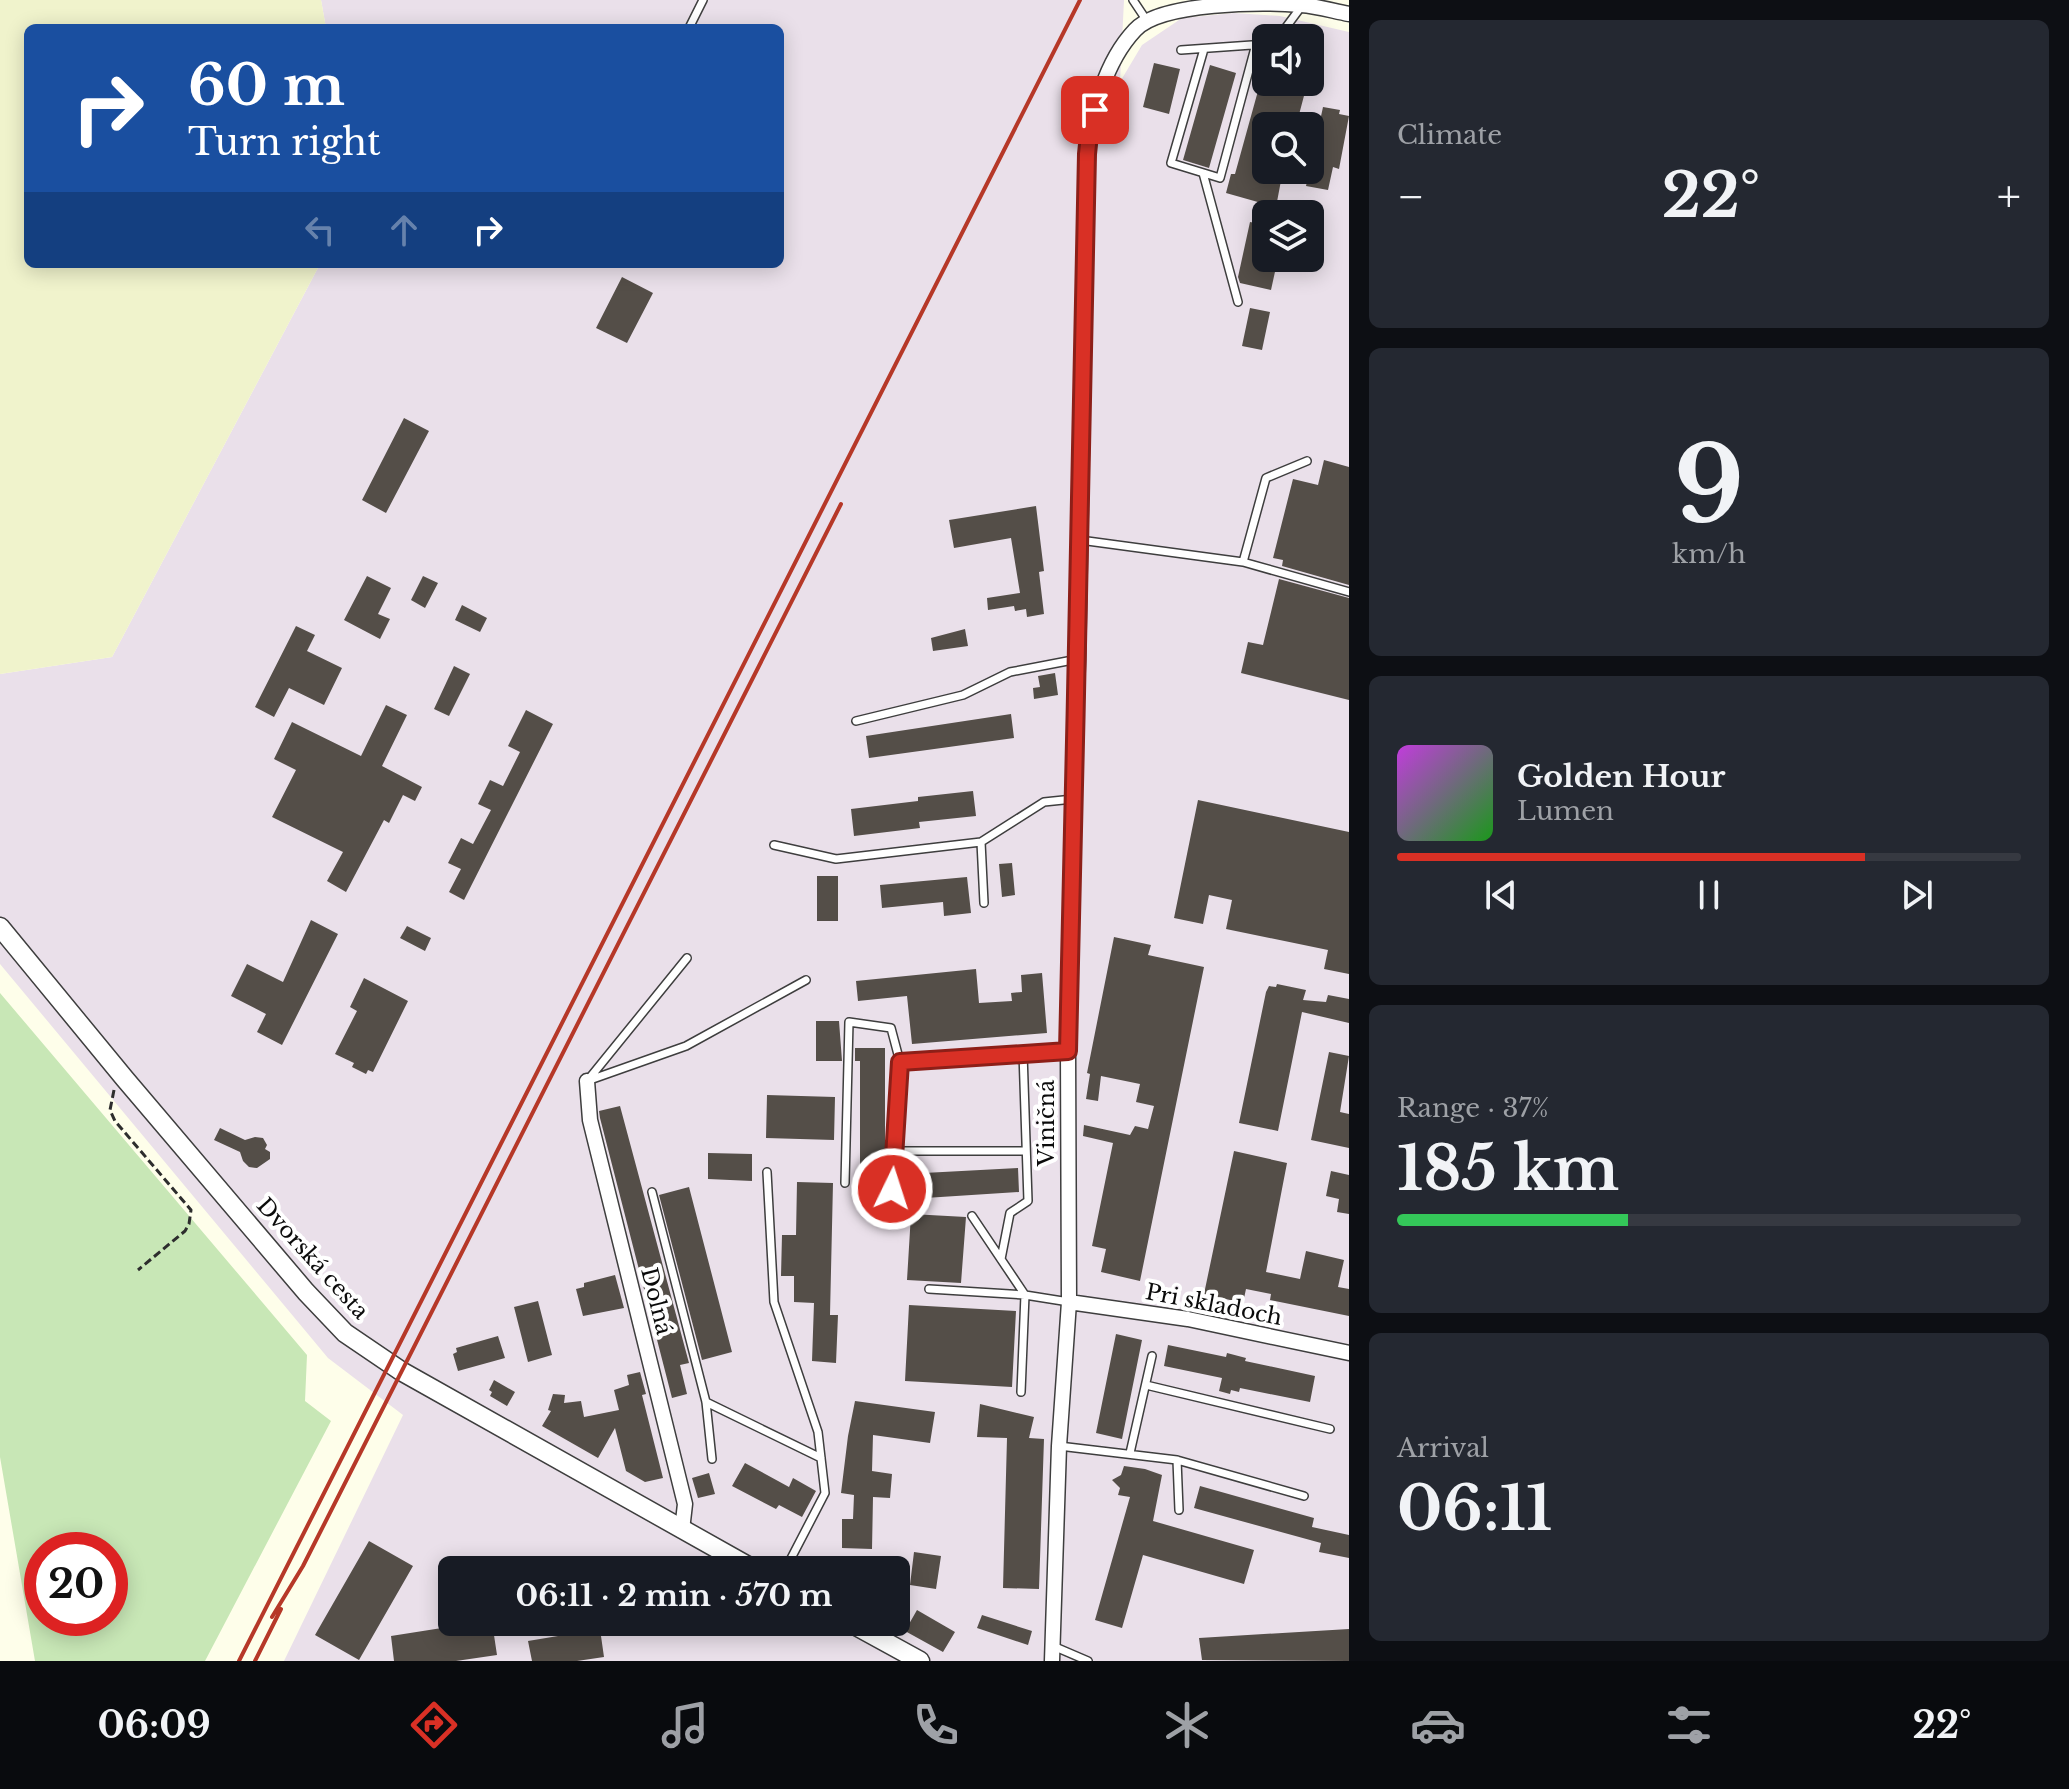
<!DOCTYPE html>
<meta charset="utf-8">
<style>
:root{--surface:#171b24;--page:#242831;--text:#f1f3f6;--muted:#9ea1a6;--line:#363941;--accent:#d93025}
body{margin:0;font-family:"Libre Baskerville",serif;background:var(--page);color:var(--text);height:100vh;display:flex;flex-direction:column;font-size:30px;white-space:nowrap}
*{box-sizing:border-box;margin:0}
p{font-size:26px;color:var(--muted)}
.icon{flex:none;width:44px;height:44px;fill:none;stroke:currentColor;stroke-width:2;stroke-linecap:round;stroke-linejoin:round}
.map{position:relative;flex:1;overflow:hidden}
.side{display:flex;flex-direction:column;gap:20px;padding:20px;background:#0d0f14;width:720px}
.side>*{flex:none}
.banner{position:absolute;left:24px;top:24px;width:760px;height:244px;border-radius:12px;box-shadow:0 4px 20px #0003;background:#1a4fa0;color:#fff;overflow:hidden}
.buttons{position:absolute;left:1252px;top:24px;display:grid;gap:16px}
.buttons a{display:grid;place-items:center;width:72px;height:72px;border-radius:12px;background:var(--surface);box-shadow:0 4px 20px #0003;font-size:40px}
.speed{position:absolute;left:24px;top:1532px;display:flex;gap:16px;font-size:40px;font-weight:700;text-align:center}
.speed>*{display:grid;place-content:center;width:104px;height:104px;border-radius:50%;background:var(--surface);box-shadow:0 4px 20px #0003;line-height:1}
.speed .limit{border:12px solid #d22;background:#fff;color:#111}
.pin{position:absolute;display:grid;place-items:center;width:68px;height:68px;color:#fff;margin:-34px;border-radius:16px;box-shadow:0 4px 12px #0006}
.me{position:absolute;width:88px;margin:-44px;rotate:4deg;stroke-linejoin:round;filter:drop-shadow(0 0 6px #0008)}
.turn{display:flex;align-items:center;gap:28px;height:168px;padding:0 32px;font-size:36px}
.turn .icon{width:104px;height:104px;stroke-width:2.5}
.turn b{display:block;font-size:56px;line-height:68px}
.lanes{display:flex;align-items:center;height:76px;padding:0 32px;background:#0003;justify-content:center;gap:40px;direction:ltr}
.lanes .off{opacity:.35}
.big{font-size:60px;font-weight:700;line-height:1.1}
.side .card{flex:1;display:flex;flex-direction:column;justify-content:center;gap:12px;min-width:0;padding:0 28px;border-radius:12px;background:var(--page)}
.side .dial{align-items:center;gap:0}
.dial b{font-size:104px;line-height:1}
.song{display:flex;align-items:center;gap:24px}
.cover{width:96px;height:96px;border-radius:12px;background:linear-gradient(135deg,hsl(290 70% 55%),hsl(120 70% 35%))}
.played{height:8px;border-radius:4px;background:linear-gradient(90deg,var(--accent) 75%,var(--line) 75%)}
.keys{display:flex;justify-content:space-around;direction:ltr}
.heat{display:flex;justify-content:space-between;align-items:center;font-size:44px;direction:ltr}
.charge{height:12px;border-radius:6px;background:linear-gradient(90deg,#34c759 37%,var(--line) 0)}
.trip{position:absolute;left:438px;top:1556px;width:472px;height:80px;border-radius:12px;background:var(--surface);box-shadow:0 4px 20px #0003;font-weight:700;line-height:80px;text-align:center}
.tabs{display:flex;height:128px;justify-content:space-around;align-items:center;background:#090b0e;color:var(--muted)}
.tabs .icon{width:56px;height:56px}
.tabs .selected{color:var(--accent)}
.tabs b{font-size:36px;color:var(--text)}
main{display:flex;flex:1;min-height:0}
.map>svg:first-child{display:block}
</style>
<main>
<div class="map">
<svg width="1349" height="1661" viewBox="0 0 1349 1661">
<rect width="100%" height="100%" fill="#fefeea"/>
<!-- industrial -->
<path fill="#eae0ea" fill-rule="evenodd" d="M321 0H1124L1120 82 1142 45 1182 18 1234 13 1280 16 1349 32V1661H284L403 1415 328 1358 0 964V674L112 657 320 264H780V28H326ZM1266 38H1310V82H1266ZM1266 126H1310V170H1266ZM1266 214H1310V258H1266ZM452 1570H896V1622H452Z"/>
<!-- farmland -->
<path fill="#f0f3cc" d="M0 0H321L326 28H28V264H320L112 657 0 674Z"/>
<!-- green -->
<path fill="#c8e7b6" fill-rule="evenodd" d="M0 993 307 1355 305 1401 331 1421 205 1661H35L0 1457ZM42 1550H110V1618H42Z"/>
<!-- building -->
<path fill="#544e48" d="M1154 63 1180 69 1169 114 1143 107Z
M1210 65 1236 73 1209 168 1183 160Z
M1261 80 1305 92 1296 126H1266V170H1283L1276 207 1226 193 1231 174H1235Z
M1323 107 1340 110 1339 114 1349 116 1339 169 1333 167 1328 190 1306 186Z
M1250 222 1266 225V258H1278L1271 290 1240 283 1238 277Z
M622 277 653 293 627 343 596 328Z
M1250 308 1270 312 1262 350 1242 346Z
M404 418 429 431 386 513 362 500Z
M1324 460 1349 467V585L1282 566 1283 560 1273 558 1293 479 1318 485Z
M1036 506 1044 571 1039 572 1044 614 1027 617 1026 609 1015 611 1014 606 988 610 987 598 1020 593 1011 538 954 548 949 520Z
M367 576 391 588 378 614 390 619 380 639 344 620Z
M423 576 438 583 425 608 411 600Z
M1279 579 1349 598V700L1241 673 1248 642 1263 645Z
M462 605 487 618 480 632 455 620Z
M296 626 315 635 307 651 342 668 324 705 289 688 274 717 255 707Z
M965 629 968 646 933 651 931 638Z
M454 666 470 674 449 716 434 709Z
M1055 673 1058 695 1034 699 1033 688 1040 687 1038 676Z
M386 705 407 715 382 766 422 787 415 801 403 795 389 823 384 820 346 892 327 881 343 852 272 817 296 770 274 759 292 722 361 756Z
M526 710 553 724 464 900 449 892 461 869 448 863 461 838 473 844 491 810 478 804 490 780 503 786 520 752 508 746Z
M1011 714 1014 738 869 758 866 736Z
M973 791 976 816 919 822 920 828 854 836 851 809 918 801V797Z
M1198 800 1349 832V974L1324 969 1328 950 1226 929 1232 900 1209 895 1203 924 1174 918Z
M1012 863 1015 895 1002 897 999 864Z
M817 876H838V921H817Z
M967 877 971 913 944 916 943 902 882 908 880 885Z
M311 920 338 934 282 1045 257 1032 266 1014 231 996 247 964 283 982Z
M407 926 431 938 425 951 400 938Z
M1114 937 1151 945 1148 955 1204 967 1140 1281 1101 1272 1106 1249 1092 1246 1113 1143 1083 1136 1084 1125 1130 1135 1135 1126 1148 1129 1154 1106 1136 1102 1140 1084 1101 1076 1098 1101 1086 1099 1090 1074 1087 1073Z
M976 969 979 1003 1012 1001 1011 993 1022 992 1021 975 1042 973 1047 1033 912 1044 907 996 858 1001 856 981Z
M364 978 408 1001 373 1072 368 1070 366 1074 352 1067 354 1063 335 1054 357 1011 350 1007Z
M1277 984 1306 990 1303 1000 1326 1002 1328 995 1349 999V1023L1302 1012 1278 1131 1239 1123 1266 992 1269 986 1276 987Z
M816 1021H839L842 1061H816Z
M855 1048H885V1172H860V1061H855Z
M1329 1052 1349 1056 1340 1112 1349 1114V1148L1311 1140Z
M767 1095 835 1097 834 1140 766 1138Z
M620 1106 689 1363 680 1365 687 1394 672 1398 600 1118 599 1111Z
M220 1128 245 1140 255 1137 263 1138 267 1145 265 1149 270 1152V1159L257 1168 249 1167 243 1161 240 1152 214 1140Z
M1234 1151 1287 1163 1266 1272 1300 1279 1306 1251 1344 1260 1338 1287 1349 1289V1316L1270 1300 1271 1294 1246 1289 1243 1303 1204 1294Z
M708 1153 752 1154V1181L708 1179Z
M1018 1168 1019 1192 925 1198 924 1173Z
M1331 1171 1349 1175V1214L1337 1212 1339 1199 1326 1196Z
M797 1182 833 1183 830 1315H838L836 1363 812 1361 814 1303 794 1302V1276H781L782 1235H796Z
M689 1187 732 1352 702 1360 659 1195Z
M911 1214 966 1217 961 1283 907 1280Z
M615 1275 624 1308 583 1316 576 1289 584 1287V1283Z
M538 1301 552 1355 528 1362 514 1307Z
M909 1305 1016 1311 1012 1387 905 1381Z
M1116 1334 1142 1340 1122 1439 1096 1433Z
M498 1336 505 1358 458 1371 453 1354 457 1352 456 1348Z
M1168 1345 1226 1357 1227 1353 1246 1358 1245 1361 1315 1376 1310 1402 1240 1388 1239 1392 1231 1390 1230 1394 1219 1391 1222 1378 1164 1366Z
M640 1372 646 1394 642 1395 663 1478 645 1482 626 1471 615 1428 598 1458 542 1426 551 1411 548 1410 553 1394 565 1395 564 1403 581 1401 584 1417 619 1410 614 1390 629 1385 627 1375Z
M494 1380 515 1392 507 1406 490 1396 492 1392 489 1390Z
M855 1401 935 1412 930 1443 873 1435 872 1471 892 1474 890 1498 873 1497 872 1549 842 1548V1519H853L854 1495 841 1493 848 1436Z
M980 1404 1034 1417 1029 1438 1044 1439 1039 1589 1003 1588 1007 1438 977 1437Z
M745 1463 789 1487 793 1478 816 1491 802 1517 779 1505 776 1509 732 1486Z
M1124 1466 1145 1469 1162 1475 1153 1521 1254 1550 1244 1584 1143 1555 1122 1628 1095 1620 1130 1497 1118 1495 1120 1488 1112 1480 1121 1475Z
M709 1473 715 1494 698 1498 692 1478Z
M1200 1486 1314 1518 1312 1527 1349 1535V1558L1319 1552 1321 1543 1194 1508Z
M369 1541 413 1566 359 1660 315 1635Z
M914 1552 941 1556 936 1589 910 1585Z
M917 1610 955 1632 943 1652 905 1631Z
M982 1615 1032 1631 1028 1645 977 1628Z
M480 1622H492L497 1655 456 1661H394L391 1636Z
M600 1629 604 1657 577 1661H532L528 1641Z
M1349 1629V1661L1202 1660 1199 1638Z"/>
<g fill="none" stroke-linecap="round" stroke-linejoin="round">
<!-- service casing -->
<g stroke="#3e3e3e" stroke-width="10">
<path id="service" d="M1133 0 1147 21
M689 28 703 0
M1278 38 1301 7
M1204 49 1171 163 1220 178 1256 44
M1181 50 1266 44
M1203 173 1238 302
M1080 540 1243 562 1349 592
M1243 562 1266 478 1307 461
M856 721 963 695 1010 672 1078 659
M774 845 836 859 981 842
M984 903 981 842 1044 802 1073 799
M588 1080 687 958
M587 1081 686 1046 806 980
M895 1151H1026
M767 1172 774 1302 818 1432 825 1493 785 1570
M845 1183 849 1022 891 1028 900 1062 1068 1051
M892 1189 900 1062
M652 1192 706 1402 712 1459
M1001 1259 1010 1213 1028 1201 1023 1053
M929 1289 1025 1295 972 1216
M1146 1385 1330 1429
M1021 1392 1025 1295 1069 1302
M706 1402 821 1458
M1059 1446 1177 1460 1179 1510
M1130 1453 1152 1356
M1177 1460 1304 1496
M1053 1646 1088 1661"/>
</g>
<!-- minor casing -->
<g stroke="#3e3e3e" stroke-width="17">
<path id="minor" d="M587 1081 590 1120 685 1504 682 1530
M1069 1302 1188 1319 1349 1353
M1052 1661 1059 1446 1069 1302 1068 1051 1073 799 1078 659 1087 154C1093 112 1104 63 1135 30 1161 2 1263 2 1301 5 1317 6 1333 11 1349 14"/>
</g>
<!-- tertiary casing -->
<g stroke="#3e3e3e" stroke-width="21">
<path id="tertiary" d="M0 927 125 1079 306 1292 345 1333 401 1371 755 1570
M849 1622 920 1661"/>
</g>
<!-- path -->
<path stroke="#2d2d2d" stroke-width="3" stroke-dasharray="8 4" stroke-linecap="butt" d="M114 1090 110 1110 115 1121 191 1210 189 1224 185 1231 138 1270"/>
<!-- service -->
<use href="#service" stroke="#fff" stroke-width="7"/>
<!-- minor -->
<use href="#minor" stroke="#fff" stroke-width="14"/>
<!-- tertiary -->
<use href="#tertiary" stroke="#fff" stroke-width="18"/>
<!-- rail -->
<path stroke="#b63828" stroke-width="4" d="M272 1617 303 1566 841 504
M239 1661 1080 0
M255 1661 281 1609"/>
</g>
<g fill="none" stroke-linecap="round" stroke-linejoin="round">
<!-- route casing -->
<g stroke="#8d1f18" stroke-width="20">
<path id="route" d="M892 1189 900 1062 1068 1051C1074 752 1083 453 1087 154L1090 125 1095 110"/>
</g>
<!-- route -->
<use href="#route" stroke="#d93025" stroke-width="14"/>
</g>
<g text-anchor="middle" stroke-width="8" stroke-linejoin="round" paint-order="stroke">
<!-- street labels -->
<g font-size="22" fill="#0b0b0b" stroke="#fff">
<text transform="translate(1046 1123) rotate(-90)" y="8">Viničná</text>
<text transform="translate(313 1258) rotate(48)" y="8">Dvorská cesta</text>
<text transform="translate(657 1301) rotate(76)" y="8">Dolná</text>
<text transform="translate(1214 1304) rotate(11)" y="8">Pri skladoch</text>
</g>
</g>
</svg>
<div class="buttons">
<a><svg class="icon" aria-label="sound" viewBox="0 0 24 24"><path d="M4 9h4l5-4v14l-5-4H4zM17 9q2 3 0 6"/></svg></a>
<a><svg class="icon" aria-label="search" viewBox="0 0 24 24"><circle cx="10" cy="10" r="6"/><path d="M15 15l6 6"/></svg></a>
<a><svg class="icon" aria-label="layers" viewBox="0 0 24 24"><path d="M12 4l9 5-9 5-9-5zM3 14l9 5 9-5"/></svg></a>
</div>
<div class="speed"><div class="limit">20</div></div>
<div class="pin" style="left:1095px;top:110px;background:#d93025"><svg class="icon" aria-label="arrive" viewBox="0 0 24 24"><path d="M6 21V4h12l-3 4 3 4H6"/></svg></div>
<svg class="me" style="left:892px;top:1189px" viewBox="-20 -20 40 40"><circle r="17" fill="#d93025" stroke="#fff" stroke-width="3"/><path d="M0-11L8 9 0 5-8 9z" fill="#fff"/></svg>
<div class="trip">06:11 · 2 min · 570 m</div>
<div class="banner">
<div class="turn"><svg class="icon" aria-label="right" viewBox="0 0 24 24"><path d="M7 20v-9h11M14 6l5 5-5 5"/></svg><div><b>60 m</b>Turn right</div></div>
<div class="lanes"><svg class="icon off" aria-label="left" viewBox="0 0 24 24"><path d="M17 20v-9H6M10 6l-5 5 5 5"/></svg><svg class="icon off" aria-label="ahead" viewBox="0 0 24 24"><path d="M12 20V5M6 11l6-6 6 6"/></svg><svg class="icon" aria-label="right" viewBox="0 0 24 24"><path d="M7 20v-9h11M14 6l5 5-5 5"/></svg></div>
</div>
</div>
<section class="side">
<div class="card"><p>Climate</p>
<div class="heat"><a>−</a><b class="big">22°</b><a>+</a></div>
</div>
<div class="card dial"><b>9</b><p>km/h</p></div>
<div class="card">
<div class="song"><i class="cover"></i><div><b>Golden Hour</b><p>Lumen</p></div></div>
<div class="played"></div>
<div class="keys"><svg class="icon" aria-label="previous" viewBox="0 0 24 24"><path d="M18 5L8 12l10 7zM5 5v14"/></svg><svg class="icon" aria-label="pause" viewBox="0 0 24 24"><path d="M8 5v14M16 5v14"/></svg><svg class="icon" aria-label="next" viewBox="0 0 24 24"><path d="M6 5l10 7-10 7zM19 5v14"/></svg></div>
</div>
<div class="card"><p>Range · 37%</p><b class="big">185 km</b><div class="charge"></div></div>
<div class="card"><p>Arrival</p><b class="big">06:11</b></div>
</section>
</main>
<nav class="tabs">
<b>06:09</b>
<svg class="icon selected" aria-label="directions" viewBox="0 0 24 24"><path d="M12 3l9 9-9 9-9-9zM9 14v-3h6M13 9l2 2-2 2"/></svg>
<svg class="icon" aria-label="music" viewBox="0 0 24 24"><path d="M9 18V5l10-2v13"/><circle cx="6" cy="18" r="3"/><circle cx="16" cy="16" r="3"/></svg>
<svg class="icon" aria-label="phone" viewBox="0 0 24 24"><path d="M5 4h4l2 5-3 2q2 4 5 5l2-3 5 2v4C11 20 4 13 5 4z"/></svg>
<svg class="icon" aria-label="climate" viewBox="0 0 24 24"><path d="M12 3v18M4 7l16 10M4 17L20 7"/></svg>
<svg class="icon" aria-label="car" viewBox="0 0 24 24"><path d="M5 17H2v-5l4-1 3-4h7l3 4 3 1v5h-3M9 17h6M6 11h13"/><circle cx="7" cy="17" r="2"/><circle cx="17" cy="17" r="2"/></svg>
<svg class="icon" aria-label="filters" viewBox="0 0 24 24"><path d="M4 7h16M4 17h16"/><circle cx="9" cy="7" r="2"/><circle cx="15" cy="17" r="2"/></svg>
<b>22°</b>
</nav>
